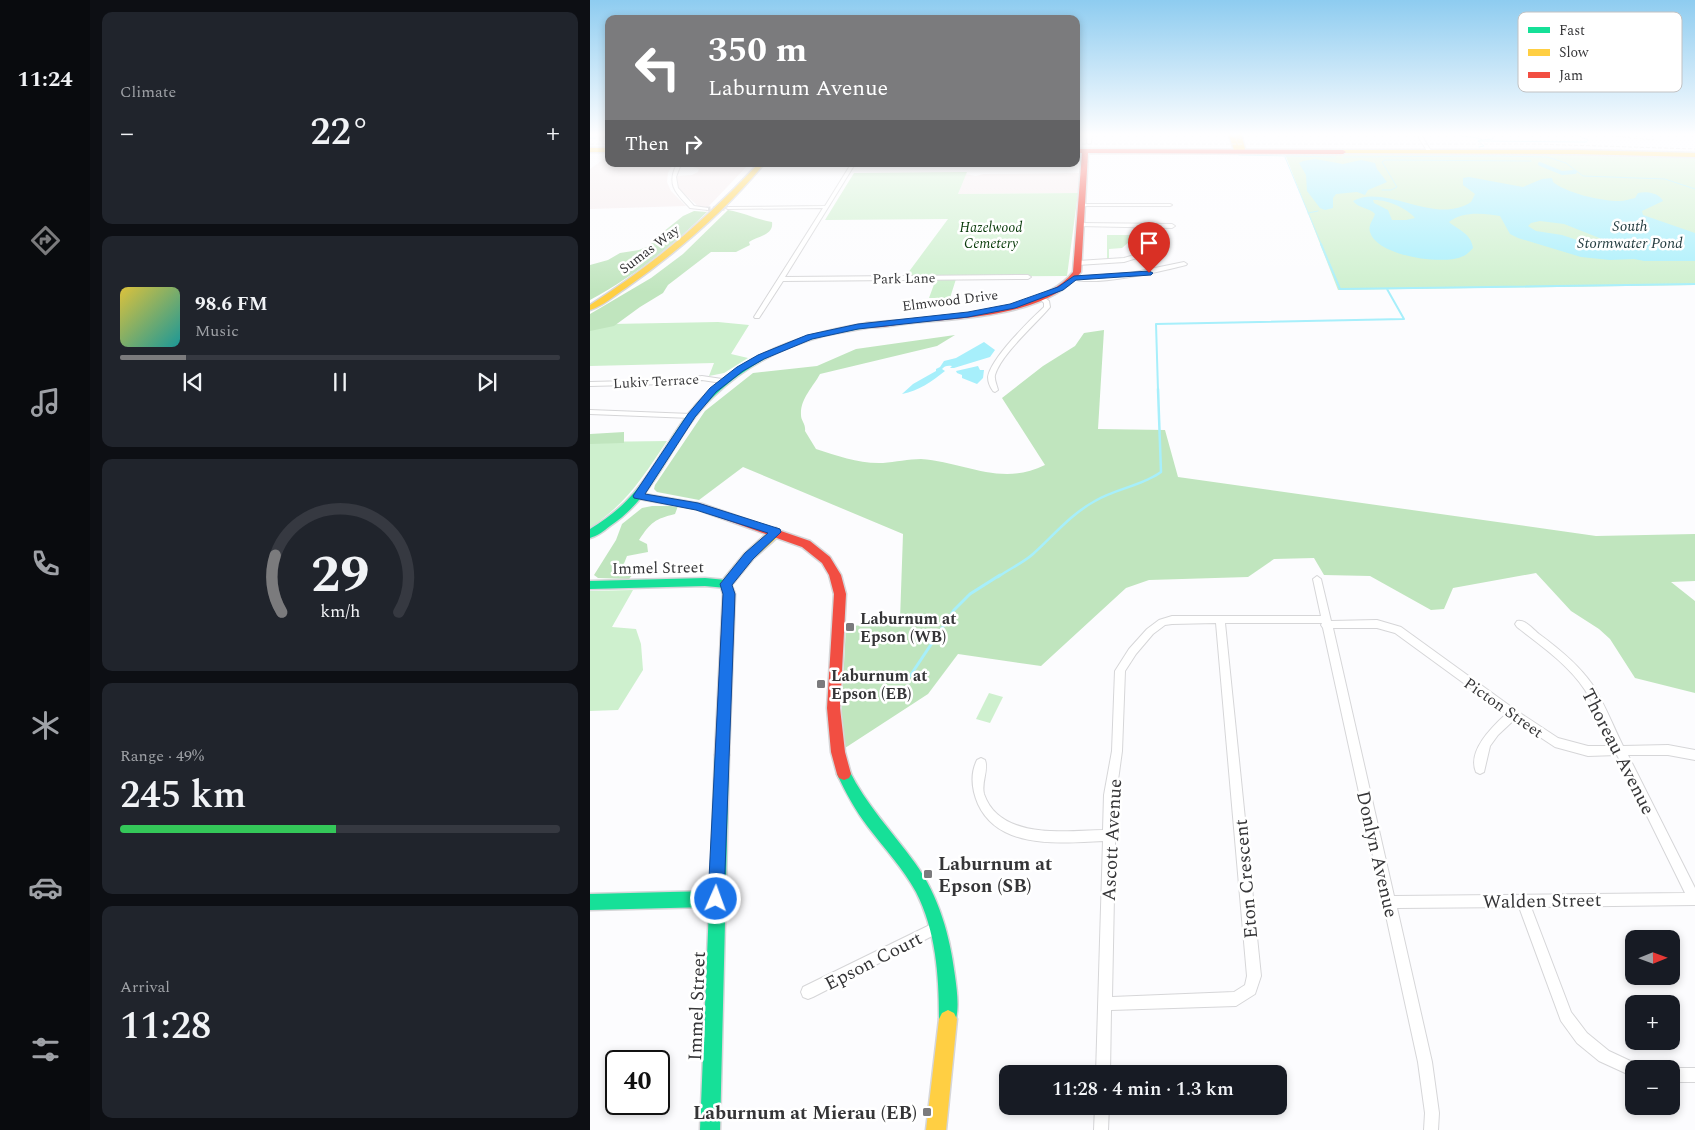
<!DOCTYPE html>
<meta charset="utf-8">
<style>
:root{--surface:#171b24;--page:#20242c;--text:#f1f3f6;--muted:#9ea1a6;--line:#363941;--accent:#7b7b7d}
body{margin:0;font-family:Spectral,serif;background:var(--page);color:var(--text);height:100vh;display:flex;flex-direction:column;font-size:19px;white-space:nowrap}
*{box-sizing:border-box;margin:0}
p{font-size:16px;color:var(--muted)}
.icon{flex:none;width:28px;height:28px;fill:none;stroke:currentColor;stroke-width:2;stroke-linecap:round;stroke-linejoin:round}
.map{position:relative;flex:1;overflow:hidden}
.drawer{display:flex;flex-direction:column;gap:12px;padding:12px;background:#0d0f14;width:500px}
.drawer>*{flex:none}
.banner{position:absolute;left:15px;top:15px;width:475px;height:152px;border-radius:10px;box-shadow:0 2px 8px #0003;background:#7b7b7d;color:#fff;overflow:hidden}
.needle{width:32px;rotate:89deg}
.fabs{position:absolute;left:1035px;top:930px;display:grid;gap:10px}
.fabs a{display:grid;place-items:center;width:55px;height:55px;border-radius:10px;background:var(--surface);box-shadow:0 2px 8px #0003;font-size:25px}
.speed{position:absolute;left:15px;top:1050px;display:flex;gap:10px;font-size:25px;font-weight:700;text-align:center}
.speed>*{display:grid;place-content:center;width:65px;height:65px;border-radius:50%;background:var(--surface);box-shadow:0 2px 8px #0003;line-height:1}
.speed .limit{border:2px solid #111;border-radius:8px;background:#fff;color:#111}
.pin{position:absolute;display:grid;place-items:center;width:42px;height:42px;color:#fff;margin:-51px -21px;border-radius:50% 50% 50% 0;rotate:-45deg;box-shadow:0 0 5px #0007}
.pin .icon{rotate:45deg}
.me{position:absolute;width:55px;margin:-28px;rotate:2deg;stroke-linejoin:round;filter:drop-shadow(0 0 4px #0008)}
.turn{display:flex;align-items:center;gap:18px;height:105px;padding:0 20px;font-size:22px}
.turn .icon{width:65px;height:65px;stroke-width:2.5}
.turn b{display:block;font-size:35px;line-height:42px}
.then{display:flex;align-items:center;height:48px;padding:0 20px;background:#0003;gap:10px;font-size:19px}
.big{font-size:38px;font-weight:600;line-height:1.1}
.drawer .tile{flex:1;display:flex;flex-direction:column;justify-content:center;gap:8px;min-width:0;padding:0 18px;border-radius:10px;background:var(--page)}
.drawer .dial{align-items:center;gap:0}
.dial svg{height:130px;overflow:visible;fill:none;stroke:var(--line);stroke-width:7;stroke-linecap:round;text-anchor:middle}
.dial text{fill:var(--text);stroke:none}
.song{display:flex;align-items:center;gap:15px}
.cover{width:60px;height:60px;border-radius:8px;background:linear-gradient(135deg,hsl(50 70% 55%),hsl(180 70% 35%))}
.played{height:5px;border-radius:2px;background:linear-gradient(90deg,var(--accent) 15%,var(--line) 15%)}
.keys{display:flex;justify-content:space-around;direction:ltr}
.heat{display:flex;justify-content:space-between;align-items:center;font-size:28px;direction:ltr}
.charge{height:8px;border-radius:4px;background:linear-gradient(90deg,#34c759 49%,var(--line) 0)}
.trip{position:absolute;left:409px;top:1065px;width:288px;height:50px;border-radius:10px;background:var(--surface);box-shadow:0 2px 8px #0003;font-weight:600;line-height:50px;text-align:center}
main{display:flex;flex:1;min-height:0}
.menu{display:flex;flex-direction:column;width:90px;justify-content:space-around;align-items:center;background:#090b0e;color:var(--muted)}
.menu .icon{width:35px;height:35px}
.menu .active{color:var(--accent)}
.menu b{font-size:22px;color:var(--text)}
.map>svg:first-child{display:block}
</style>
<main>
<nav class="menu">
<b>11:24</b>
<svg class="icon active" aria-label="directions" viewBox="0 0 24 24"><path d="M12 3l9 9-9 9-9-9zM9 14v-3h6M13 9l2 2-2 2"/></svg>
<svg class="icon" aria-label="music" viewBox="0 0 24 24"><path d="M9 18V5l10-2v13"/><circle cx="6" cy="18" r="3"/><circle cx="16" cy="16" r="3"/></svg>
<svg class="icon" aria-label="phone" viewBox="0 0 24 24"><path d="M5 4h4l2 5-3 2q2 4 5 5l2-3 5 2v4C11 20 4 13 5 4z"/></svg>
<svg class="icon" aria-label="climate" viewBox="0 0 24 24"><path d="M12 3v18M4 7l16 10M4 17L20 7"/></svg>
<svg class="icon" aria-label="car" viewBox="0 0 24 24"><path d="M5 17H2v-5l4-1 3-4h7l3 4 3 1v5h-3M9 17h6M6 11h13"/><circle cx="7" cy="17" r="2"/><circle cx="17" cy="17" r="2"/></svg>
<svg class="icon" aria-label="filters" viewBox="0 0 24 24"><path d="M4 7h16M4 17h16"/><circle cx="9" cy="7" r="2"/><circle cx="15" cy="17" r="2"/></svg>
</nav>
<section class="drawer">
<div class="tile"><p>Climate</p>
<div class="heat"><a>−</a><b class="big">22°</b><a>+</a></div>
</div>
<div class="tile">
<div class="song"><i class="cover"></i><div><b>98.6 FM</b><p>Music</p></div></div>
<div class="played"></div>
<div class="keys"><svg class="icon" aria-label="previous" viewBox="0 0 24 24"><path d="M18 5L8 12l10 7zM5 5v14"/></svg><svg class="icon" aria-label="pause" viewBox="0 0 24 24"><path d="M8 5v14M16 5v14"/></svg><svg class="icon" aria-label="next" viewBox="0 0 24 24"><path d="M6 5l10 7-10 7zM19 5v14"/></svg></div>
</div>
<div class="tile dial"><svg viewBox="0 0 100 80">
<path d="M14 69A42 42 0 1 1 86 69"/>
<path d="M14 69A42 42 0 0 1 10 34" stroke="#7b7b7d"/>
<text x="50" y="56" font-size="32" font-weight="700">29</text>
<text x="50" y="72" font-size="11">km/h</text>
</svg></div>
<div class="tile"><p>Range · 49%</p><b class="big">245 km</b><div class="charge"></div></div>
<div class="tile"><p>Arrival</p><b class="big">11:28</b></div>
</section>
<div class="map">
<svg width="1105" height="1130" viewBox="0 0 1105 1130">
<rect width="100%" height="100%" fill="#fcfcfe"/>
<!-- industrial -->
<path fill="#f5eced" d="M19 155V164H83L78 173 77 182 81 191 96 206 0 209V169Z
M95 164H159L118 207H109L90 190 85 180 86 176 102 175 108 172 109 169Z
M489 173 488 193 368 194 375 174 386 176 393 174Z"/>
<!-- green -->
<path fill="#cef0ce" d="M695 154 1008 155 1105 158V285L748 290Z
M377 172 368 194 488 193 477 276 315 277 358 219 235 220 264 173Z
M563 226H568L556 244 559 247 555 248 554 246 539 242 532 248 519 249V259H517V235H558Z
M346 279H366L360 298H339Z
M128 322 159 325 141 354 158 358 134 373 119 376 124 363 0 366V327L21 324Z
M77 441C53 477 37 503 0 528V442Z
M43 590 22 627 46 629 51 644 53 670 28 710 0 711V591Z
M399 693 413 697 400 723 386 719Z"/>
<!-- forest -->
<path fill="#c0e5be" d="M138 210C155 213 165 219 182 222 184 235 168 236 159 242L160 245 146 252H121L78 285 73 293 50 307 24 326 0 331V314L61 278 93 254Z
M104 211 117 212C82 246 43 277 0 300V265L18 260 30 253 49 250 59 246 68 236 93 216Z
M514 330 508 429 575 430 588 477 1006 536 1105 534V581L1081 582 1105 601V693L1045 678 1020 639 1009 629 981 611 946 573 863 588 854 609 841 610 780 576 734 575 724 558 684 559 658 577 559 580 536 588 451 666 368 654 338 694 255 748 251 718 256 627 310 620 313 534 153 467 109 500 67 492 64 489 65 485 115 411 163 373 227 366 266 349 365 335 347 346 230 374C223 387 210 399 211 415 211 421 216 424 215 431L226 449C248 456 269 464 293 463 305 462 319 459 331 459 375 462 411 487 455 465L412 398 453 366 485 346 494 333Z
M34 432V443L0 444V434Z
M62 506H88L85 514C65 519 61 522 49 540L57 544 58 552 37 556 31 571 44 573 39 579 8 578 4 575 26 540 32 524 52 508Z"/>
<!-- water -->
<path fill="#a7effb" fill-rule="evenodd" d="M725 159 753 164 771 160 785 163 787 169 797 182 778 190 775 195 767 192 746 194 743 198V208L735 210 730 208 717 191 716 175 709 163 713 161Z
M879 177 933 187 952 179 962 178 963 182C976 193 1011 201 1029 201 1035 201 1039 199 1045 198L1048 193C1057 191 1069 193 1073 201L1052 211 1053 215 1105 233V261H1054L1044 259 1020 260 991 257 928 238 920 234 910 216C895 213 871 211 859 222 868 230 881 233 883 248 879 252 877 255 871 257 851 265 787 256 780 232 778 225 783 220 785 214 779 207 769 209 763 201 795 183 845 226 881 202L885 194 873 185V178ZM783 200C796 199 817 208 825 218L816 220H802L798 210 784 203ZM950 221 974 224 1017 241 1013 244H999L972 235 946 231 938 226 941 223Z
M394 342 405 350 400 357 364 368H360L362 366C358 365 354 366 352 369L355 371C342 381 329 391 312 394L323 384 346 371V369L350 367 354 361 366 358Z
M388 366 390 370H394L393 378 387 384 372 378V375L367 373 366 371Z"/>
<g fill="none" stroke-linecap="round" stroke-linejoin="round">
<!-- stream-far3 -->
<path stroke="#a7effb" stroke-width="1" d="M865 133C874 139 883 135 892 140L888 141 894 146 889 147
M17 137H19
M0 138H6
M892 140 903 139V135
M888 141 996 142 998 140 989 136 972 133
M649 155 745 157
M904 156 957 157 976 163 993 176 1075 179 1105 189
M695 157 732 246
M754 157 904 156
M792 190H801L807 187 792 162 795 160 941 161
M718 213 728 211"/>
<!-- stream-far2 -->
<path stroke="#a7effb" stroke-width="2" d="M731 244 750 289 1105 284
M568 390 566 324 814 319 797 289"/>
<!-- stream-far1 -->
<path stroke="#a7effb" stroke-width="2.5" d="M408 577C419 569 433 563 443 554 463 536 481 514 505 501 525 489 554 485 571 472L568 389"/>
<!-- stream -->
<path stroke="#a7effb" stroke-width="3" d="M320 676 364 610 380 594 410 575"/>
<!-- canal -->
<path stroke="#a7effb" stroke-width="4" d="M950 164 972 173 985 172"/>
<!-- street-tunnel -->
<path stroke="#d4d4d6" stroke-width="4.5" stroke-dasharray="4.5 2.5" stroke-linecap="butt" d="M116 209 138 208"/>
<!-- street casing -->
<g stroke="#d6d6d8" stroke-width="2">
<path id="street" d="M11 133H15L13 138 19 139V141L10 140Z
M498 133H502L501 143 499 144 497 143Z
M826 133H830L841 151H837Z
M87 164H91L86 177 88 188 104 206 118 208V210L100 208C86 193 76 185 87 164Z
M261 164H265L195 277 438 275 441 277 438 279 193 281 169 318H165L164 317 233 208 138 209 136 208 138 207 235 206Z
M492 204H580L582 205 580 206H490V205Z
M491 223 582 224 585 226 582 228 489 226 488 225Z
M561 250 564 252 563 253 534 262 488 265 485 263 488 261 534 258Z
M594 262 597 264 596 265C573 271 501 288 481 278L484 276H526Z
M451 295 459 301 460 307C446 324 411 354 405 375 404 380 407 385 408 390L405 392 403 391C400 387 398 382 398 377 401 358 440 320 454 307V303L448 297Z
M112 376 132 379 135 381 132 383 112 380 78 384 0 386V382L78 380Z
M0 410 101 414 105 416 101 418 0 414Z
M727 576 731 579 741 621 787 620 811 627 927 711 968 738 998 746H1022C1013 728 1006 707 995 690 978 664 950 645 927 627L925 624 927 621C935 619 943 629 949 634 968 648 988 664 1002 684 1014 702 1023 726 1033 746L1078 745 1105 750V760L1078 755H1038L1105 888V905L941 907 981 1012 997 1033 1019 1051 1049 1065 1051 1069H1044V1077L1009 1061 987 1043 971 1021 929 907 807 908 842 1062 849 1113 848 1130H834L835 1113 828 1062 733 628 731 625 732 623H635L671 976 665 994 646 1006 521 1010 520 1074H506L513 841C471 843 409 850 388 804 382 790 380 774 387 760L391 758 395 760C399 770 391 782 394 794 410 840 475 831 513 830L514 795 522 751 525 671 539 649 557 629 569 620 582 616H731L723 579ZM626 623 657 976 655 985 644 992 522 997 526 795 532 751 535 671 546 654 563 634 575 625 582 624ZM743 628H787L805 633 916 714C902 727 877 751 886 772L890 774 894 772 900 746 908 735 924 720 965 747 998 756 1027 755 1095 893 804 896Z
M348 921 352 923 354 927 352 931 223 997 218 999 213 997 211 992 213 987Z
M1081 1068H1105V1082H1081V1069H1079Z
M505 1106H519L518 1130H504Z"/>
</g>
<!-- fast casing -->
<g stroke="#d6d6d8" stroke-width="3">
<path id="fast" d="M279 323H282V327C266 330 249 332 233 336 192 347 154 367 124 396 82 435 70 493 20 526 14 531 7 536 0 538V529C50 499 60 469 91 424 135 360 205 334 279 323Z
M115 578 136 580 142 584 136 588 115 586 0 589V581Z
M132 749 137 751 139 755 130 1130H110L119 907 0 910V894L120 891 125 755 127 751Z
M254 768 259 770C276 805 302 831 325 863 349 896 360 936 365 976 367 991 370 1011 364 1025L358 1028 352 1025 349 1019C349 976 346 931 326 892 313 868 294 848 278 827 265 810 256 793 247 774L249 770Z"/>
</g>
<!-- slow casing -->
<g stroke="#d6d6d8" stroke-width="3">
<path id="slow" d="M638 133H644L649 148 645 133H651L655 149 652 152 644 150Z
M0 148H19V152H0Z
M753 150H987L1105 153V157L987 154 751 153Z
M168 164H174C135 211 86 253 36 288 25 295 13 306 0 310V305C63 265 118 218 168 164Z
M186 528 191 532 190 535 163 559 140 587H132L130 584 132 581 155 553 182 529Z
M358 1010 364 1013 367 1019 356 1130H336L349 1019 352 1013Z"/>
</g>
<!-- jam casing -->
<g stroke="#d6d6d8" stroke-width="3">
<path id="jam" d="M486 149 753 150 756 152 753 154 498 153 491 272C458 316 373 318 322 323 308 324 290 329 276 327V323H279C333 317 448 317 483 272L492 153H486Z
M48 493 112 504 220 541 240 557 251 575 256 594 250 708 255 752 261 774 259 778 254 780 249 778 247 774 241 752 237 708 244 594 239 575 232 563 212 547 106 509 44 498 43 496 44 494Z
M136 580 140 581 145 594 139 755 137 759 132 761 127 759 125 755 133 594 130 584Z"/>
</g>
<!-- street -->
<use href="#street" fill="#fff" fill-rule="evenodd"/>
<!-- fast -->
<use href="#fast" fill="#16e098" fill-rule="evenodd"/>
<!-- slow -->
<use href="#slow" fill="#ffcf43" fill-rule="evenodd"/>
<!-- jam -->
<use href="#jam" fill="#f24e42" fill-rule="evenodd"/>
<!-- rail -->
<path stroke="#d9d9d9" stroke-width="1" stroke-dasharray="4 2" stroke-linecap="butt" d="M630 133 653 139
M990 133 1064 140
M0 144H19
M486 144H945L1105 149"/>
</g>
<!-- sky -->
<linearGradient id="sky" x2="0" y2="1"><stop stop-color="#8eccf0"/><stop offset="0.46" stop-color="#fefeff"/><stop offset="1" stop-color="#fefeff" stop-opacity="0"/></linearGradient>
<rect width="1105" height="292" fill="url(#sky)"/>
<!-- route -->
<path fill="#1a73e8" stroke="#114b97" d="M559 271 563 273 561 275 486 280 473 290 425 308 378 317 268 329 222 339 174 359 153 371 126 392 105 417 55 494 108 503 190 529 191 532 163 559 142 585 145 594 134 899 132 905 126 907 120 905 118 899 133 594 130 584 155 553 178 533 106 510 44 498 43 496 98 414 120 388 147 367 168 355 217 335 268 324 378 312 420 304 468 287 484 276Z"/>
<!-- markers -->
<g fill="#7b7b7d" stroke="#fff" stroke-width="2">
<rect x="255" y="622" width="10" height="10" rx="2.5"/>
<rect x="226" y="679" width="10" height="10" rx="2.5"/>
<rect x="333" y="869" width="10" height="10" rx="2.5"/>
<rect x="332" y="1107" width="10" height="10" rx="2.5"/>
</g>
<g text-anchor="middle" stroke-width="5" stroke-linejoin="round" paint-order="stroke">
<!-- far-park labels -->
<g font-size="14" font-style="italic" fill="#083a09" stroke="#fff">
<text x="401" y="232">Hazelwood<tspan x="401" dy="16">Cemetery</tspan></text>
</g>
<!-- far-street labels -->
<g font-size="14" fill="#353537" stroke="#fff">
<text transform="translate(59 249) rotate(-37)" y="5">Sumas Way</text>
<text transform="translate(314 278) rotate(-1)" y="5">Park Lane</text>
<text transform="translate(360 300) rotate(-7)" y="5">Elmwood Drive</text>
<text transform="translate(66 381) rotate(-3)" y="5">Lukiv Terrace</text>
</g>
<!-- far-water labels -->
<g font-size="15" font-style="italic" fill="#253d41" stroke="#fff">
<text x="1040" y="231">South<tspan x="1040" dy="17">Stormwater Pond</tspan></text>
</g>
<!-- street labels -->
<g font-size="16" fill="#353537" stroke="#fff">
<text transform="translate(68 567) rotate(-1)" y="6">Immel Street</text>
<text transform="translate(914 707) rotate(35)" y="6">Picton Street</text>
</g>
<!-- poi labels -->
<g font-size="16" font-weight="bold" fill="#353537" stroke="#fff" text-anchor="start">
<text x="270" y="624">Laburnum at<tspan x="270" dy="18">Epson (WB)</tspan></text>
<text x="241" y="681">Laburnum at<tspan x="241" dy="18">Epson (EB)</tspan></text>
</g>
<!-- near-street labels -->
<g font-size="19" fill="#353537" stroke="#fff">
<text transform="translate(1029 751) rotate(63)" y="7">Thoreau Avenue</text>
<text transform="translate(521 840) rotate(-87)" y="7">Ascott Avenue</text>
<text transform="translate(788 854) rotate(77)" y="7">Donlyn Avenue</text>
<text transform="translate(655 879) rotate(-95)" y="7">Eton Crescent</text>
<text transform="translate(952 900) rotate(-1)" y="7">Walden Street</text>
<text transform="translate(283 960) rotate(-27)" y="7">Epson Court</text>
<text transform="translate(106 1006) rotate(-88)" y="7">Immel Street</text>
</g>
<!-- near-poi labels -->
<g font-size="19" font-weight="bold" fill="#353537" stroke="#fff" text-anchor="start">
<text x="348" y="870">Laburnum at<tspan x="348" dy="22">Epson (SB)</tspan></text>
<text x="327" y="1119" text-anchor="end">Laburnum at Mierau (EB)</text>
</g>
</g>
<!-- legend -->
<rect x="928" y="12" width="164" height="80" rx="8" fill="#fff" stroke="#c2c2c3" stroke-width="1"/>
<rect x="938" y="27" width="22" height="6" fill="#16e098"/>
<rect x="938" y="49" width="22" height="7" fill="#ffcf43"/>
<rect x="938" y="72" width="22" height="6" fill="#f24e42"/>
<g font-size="14" fill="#353537">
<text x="969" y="35">Fast</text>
<text x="969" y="57">Slow</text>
<text x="969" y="80">Jam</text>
</g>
</svg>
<div class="fabs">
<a><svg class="needle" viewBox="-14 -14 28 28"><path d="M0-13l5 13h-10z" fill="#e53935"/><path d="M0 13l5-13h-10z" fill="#9ea1a6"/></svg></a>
<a>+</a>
<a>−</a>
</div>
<div class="speed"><div class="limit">40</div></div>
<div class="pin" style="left:559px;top:273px;background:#d93025"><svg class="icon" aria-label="arrive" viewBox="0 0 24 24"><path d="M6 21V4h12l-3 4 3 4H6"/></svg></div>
<svg class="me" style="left:126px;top:899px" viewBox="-20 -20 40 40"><circle r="17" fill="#1a73e8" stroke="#fff" stroke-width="3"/><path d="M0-11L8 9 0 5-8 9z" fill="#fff"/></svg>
<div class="trip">11:28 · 4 min · 1.3 km</div>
<div class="banner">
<div class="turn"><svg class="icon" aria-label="left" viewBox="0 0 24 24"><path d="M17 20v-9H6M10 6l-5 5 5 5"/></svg><div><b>350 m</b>Laburnum Avenue</div></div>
<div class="then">Then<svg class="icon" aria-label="right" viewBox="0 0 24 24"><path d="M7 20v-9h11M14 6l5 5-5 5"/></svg></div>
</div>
</div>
</main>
